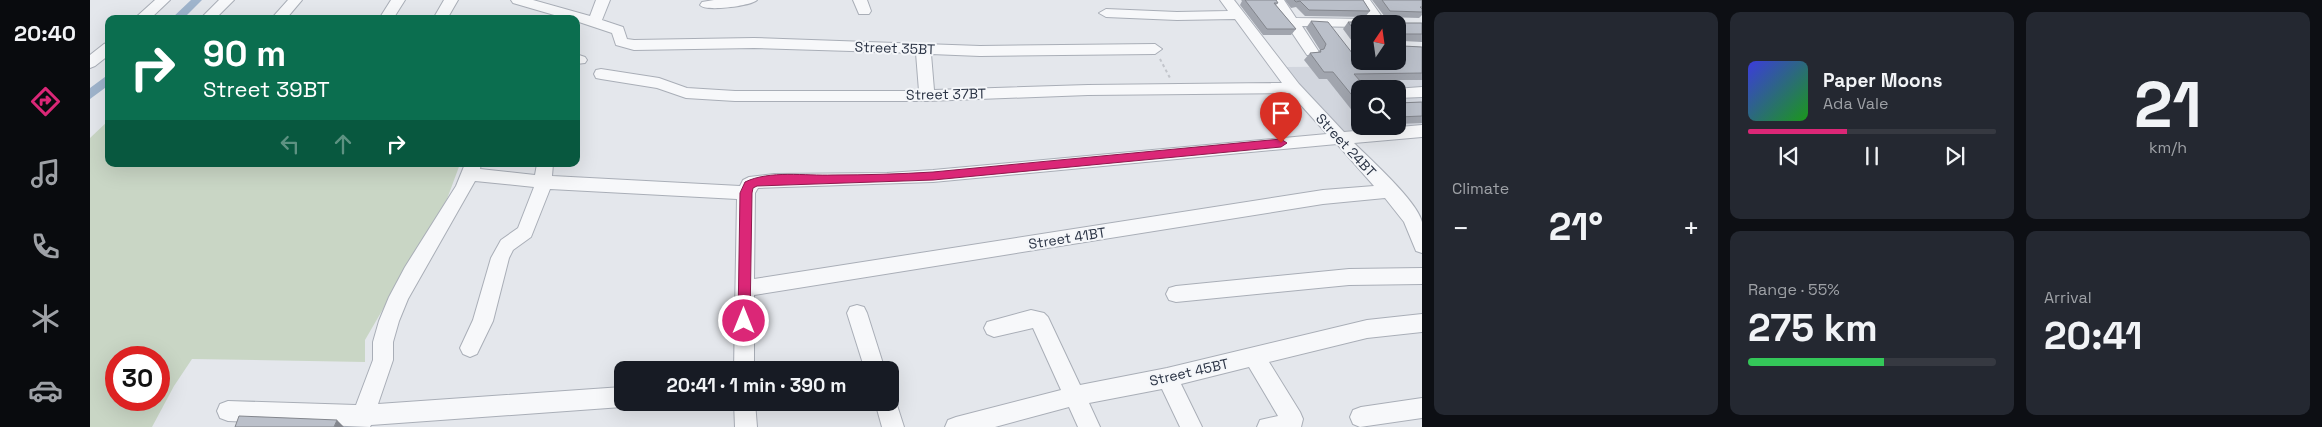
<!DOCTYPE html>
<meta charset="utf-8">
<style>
:root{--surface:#171b24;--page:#242831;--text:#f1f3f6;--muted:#9ea1a6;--line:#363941;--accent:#db2777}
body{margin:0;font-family:"Space Grotesk",sans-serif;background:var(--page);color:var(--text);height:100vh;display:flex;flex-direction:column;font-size:19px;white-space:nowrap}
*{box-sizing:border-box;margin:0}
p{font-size:16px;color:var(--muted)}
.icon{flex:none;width:28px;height:28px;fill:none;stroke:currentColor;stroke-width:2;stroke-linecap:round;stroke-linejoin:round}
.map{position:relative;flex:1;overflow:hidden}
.details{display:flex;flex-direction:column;gap:12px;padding:12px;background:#0d0f14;width:900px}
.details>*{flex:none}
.top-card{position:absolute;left:15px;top:15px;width:475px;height:152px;border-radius:10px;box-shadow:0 5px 20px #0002;background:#0b6e4f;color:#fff;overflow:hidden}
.needle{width:32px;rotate:13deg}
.controls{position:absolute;left:1261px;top:15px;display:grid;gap:10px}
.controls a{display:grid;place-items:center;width:55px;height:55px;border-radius:10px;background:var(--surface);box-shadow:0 5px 20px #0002;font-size:25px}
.speed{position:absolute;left:15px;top:346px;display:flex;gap:10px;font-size:25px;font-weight:700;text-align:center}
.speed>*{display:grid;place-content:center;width:65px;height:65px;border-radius:50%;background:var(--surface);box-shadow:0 5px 20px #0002;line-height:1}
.speed .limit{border:8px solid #d22;background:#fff;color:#111}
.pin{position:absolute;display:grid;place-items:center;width:42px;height:42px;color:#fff;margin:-51px -21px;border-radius:50% 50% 50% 0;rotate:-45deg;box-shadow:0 0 5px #0007}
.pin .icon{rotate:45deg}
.me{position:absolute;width:55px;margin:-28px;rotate:0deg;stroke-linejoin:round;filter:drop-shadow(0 0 4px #0008)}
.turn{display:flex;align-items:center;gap:18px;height:105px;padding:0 15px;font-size:22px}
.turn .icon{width:65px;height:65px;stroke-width:2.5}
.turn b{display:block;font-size:35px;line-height:42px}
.lanes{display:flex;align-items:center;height:48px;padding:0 15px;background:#0003;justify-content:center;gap:25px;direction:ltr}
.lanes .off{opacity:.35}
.big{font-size:38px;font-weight:700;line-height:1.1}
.details .card{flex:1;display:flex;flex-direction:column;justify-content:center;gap:8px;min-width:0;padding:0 18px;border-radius:10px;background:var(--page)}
.details .dial{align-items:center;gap:0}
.dial b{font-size:65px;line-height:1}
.song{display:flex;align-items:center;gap:15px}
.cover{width:60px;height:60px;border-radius:8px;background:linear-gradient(135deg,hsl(240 70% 55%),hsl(120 70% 35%))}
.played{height:5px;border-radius:2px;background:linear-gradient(90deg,var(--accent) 40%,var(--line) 40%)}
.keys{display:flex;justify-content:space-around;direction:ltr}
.heat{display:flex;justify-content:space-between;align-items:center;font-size:28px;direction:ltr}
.charge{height:8px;border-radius:4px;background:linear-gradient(90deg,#34c759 55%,var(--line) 0)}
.details .tiles{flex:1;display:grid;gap:12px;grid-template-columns:repeat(3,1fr)}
.card:first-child{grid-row:span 2}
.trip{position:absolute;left:524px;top:361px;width:285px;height:50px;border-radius:10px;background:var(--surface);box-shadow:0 5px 20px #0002;font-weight:700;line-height:50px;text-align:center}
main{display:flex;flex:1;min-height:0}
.dock{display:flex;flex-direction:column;width:90px;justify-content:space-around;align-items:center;background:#090b0e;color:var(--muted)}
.dock .icon{width:35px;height:35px}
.dock .on{color:var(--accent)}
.dock b{font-size:22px;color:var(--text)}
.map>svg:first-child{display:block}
</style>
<main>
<nav class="dock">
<b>20:40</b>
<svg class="icon on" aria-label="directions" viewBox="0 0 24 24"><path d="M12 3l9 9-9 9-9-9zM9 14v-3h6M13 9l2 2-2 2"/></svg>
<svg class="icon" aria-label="music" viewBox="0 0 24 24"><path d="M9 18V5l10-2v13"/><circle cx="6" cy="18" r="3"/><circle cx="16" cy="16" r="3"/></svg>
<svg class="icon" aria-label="phone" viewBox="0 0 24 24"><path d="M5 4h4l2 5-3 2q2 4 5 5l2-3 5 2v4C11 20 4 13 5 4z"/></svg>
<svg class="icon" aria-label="climate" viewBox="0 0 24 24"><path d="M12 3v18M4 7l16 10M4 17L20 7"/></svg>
<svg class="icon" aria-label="car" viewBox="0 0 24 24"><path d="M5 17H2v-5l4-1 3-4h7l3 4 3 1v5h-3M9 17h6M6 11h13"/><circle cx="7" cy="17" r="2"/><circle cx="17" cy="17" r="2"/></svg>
</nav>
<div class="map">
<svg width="1332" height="427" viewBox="0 0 1332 427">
<rect width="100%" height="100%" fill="#e4e7ec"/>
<!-- built -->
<path fill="#d2d6de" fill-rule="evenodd" d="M1332 66V126L1252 133 1194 67ZM1270 89H1308V126H1270Z"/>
<!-- green -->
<path fill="#c9d6c5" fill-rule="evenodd" d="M19 120V164H370L357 199 275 340V362L102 359 84 386 62 427H0V138ZM26 358H69V400H26Z"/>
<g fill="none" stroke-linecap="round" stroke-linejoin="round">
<!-- canal -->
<path fill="#9fb4cc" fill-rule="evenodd" d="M101 0H112L93 19H81Z
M19 74V85L0 99V88Z"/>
<!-- minor casing -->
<g stroke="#a9aeb7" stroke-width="2">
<path id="minor" d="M65 0H80L60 19H44Z
M129 0H144L125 19H110Z
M198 0H212L196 19H181Z
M301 0H315L303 19H289Z
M354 0H368L357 19H343Z
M421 0H443L500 16 506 0H520L512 20 533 27 537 39 544 40 664 38 890 46 1065 44 1072 49 1065 54 890 56 841 54 844 90 998 85 1192 83 1145 19 1087 20 1016 17 1009 13 1016 9 1087 12 1138 11 1130 0H1144L1209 84 1254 132 1332 125V137L1264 143C1281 160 1327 201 1332 222 1332 232 1332 244 1332 253L1326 251 1314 222 1295 198 1233 204 664 295V370H644L647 199 460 189 441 237 423 250 419 258 403 321 387 354 380 357 373 354 370 348 383 320 401 258 411 240 428 228 444 187 385 181 318 299 309 321 303 342V360L288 404 532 387V402H540L539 404 532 407 281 425 280 427 138 421 130 418 127 411 130 404 138 401 266 405 283 360V342L289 321 299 297 315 267 366 186 375 164H391L390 169 445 175 447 164H463L462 176 650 186 653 180 659 177 684 174 797 173 843 170 1237 134 1200 93 998 95 837 101H645L596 98 567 88 511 79 506 78 504 74 506 70 511 69 569 78 597 88 645 91H829L826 53 664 48 544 50 526 45 522 33 486 21V19H478L423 3ZM1247 144 1284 186 1233 190 664 279 665 193 668 188 843 182Z
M624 0H667C661 6 615 12 610 5L612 2Z
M763 0H777L781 11 779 14H769Z
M1180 0H1194L1206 18 1279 19 1266 0H1280L1297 24H1270V27L1212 26 1229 52 1227 55H1217Z
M19 42V55L5 66 0 68V55L14 44Z
M486 54 495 57 497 60 495 63 486 64Z
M1332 87V97L1308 98V89H1305Z
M1332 268V284L1259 285 1086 302 1079 300 1076 294 1079 288 1086 286 1259 269Z
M767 305 774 307 777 313 795 370H775L757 313 760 307Z
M941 310 954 313 958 317 990 385 1077 368 1277 320 1332 314V332L1277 338 1179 362 1210 412 1213 419 1211 427H1167L1170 420 1188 416 1159 367 1091 384 1112 427H1090L1072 389 999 403 1010 427H988L979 407 905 427H855L858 420 866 417 971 390 943 328 904 337 897 334 894 328 897 322Z
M800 394 806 402 814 427H792L785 402H800Z
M1332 398V418L1270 427 1263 424 1260 417 1263 410 1271 407Z
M644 402H665L667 427H645Z"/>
</g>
<!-- path -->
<path stroke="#c2c5cb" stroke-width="2" stroke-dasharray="3 3" stroke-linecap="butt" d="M1070 59 1080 78"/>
<!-- minor -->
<use href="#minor" fill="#f7f8fa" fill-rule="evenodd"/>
</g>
<!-- wall -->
<path fill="#a1a5ae" d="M1151 0H1186L1188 3 1186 5 1206 29 1201 35H1173L1150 5 1152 1Z
M1195 0H1273L1280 11 1275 17 1215 16 1206 7 1201 8Z
M1282 0H1332V15L1329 18 1295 17Z
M1278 19 1314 23H1332V42L1313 41V46L1332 47V80H1270V126L1262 115 1264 113 1237 79H1229L1214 60 1220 53 1228 52 1230 50 1216 28 1221 21 1270 61H1308L1270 24V52L1253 29 1258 22H1275Z
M1332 102V123L1308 124V103Z
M1270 126H1286L1285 127H1271Z"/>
<!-- shaded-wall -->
<path fill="#83868d" d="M247 420 254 427H244Z"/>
<!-- building -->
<path fill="#bbc0ca" stroke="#83868d" d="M1155 0H1186L1188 3H1184L1206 29H1177Z
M1204 0H1273L1280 11 1219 10 1210 1 1206 2Z
M1292 0H1332V7H1330L1332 9V12L1300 11Z
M1278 19H1312L1314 23H1332V34H1313V46L1332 47V73L1264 74 1277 89H1270V105L1243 72H1234L1220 53 1231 52 1230 50 1234 49 1236 44 1221 21 1238 22 1266 58 1270 60V61H1308V24H1270V37L1258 22H1276Z
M1332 102V116L1308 117V103Z
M149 416 247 420 244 427H145Z"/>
<!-- route -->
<path fill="#db2777" stroke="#8e194d" d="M1191 139 1197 143 1191 147 843 180 667 186 663 188 662 193 660 321 658 325 654 327 650 325 648 321 650 193 655 182C680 170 715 176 743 175 776 175 810 174 843 172Z"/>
<g text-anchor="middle" stroke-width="4" stroke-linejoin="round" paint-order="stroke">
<!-- street labels -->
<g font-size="14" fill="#2b3445" stroke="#f4f6f9">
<text transform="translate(805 48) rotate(2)" y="5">Street 35BT</text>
<text transform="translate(856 94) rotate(-1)" y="5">Street 37BT</text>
<text transform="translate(1256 145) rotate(47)" y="5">Street 24BT</text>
<text transform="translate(977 238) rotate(-9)" y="5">Street 41BT</text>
<text transform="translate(1099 372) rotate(-13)" y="5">Street 45BT</text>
</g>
</g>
</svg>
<div class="controls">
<a><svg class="needle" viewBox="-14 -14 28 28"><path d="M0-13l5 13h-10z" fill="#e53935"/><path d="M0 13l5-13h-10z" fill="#9ea1a6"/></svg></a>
<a><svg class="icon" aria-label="search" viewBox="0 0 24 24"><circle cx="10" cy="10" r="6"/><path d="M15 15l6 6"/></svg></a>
</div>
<div class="speed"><div class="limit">30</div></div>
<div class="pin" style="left:1191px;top:143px;background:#d93025"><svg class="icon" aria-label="arrive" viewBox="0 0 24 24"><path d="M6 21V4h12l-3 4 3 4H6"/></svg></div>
<svg class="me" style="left:654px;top:321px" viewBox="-20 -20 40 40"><circle r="17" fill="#db2777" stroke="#fff" stroke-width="3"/><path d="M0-11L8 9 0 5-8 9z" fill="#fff"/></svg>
<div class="trip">20:41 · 1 min · 390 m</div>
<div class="top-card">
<div class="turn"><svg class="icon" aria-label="right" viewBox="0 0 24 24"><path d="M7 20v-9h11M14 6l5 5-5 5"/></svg><div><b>90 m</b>Street 39BT</div></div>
<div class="lanes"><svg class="icon off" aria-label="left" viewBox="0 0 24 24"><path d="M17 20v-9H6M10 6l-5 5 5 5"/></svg><svg class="icon off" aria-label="ahead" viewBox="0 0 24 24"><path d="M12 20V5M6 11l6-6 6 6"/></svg><svg class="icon" aria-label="right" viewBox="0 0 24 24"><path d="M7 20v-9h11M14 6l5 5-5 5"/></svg></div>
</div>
</div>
<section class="details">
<div class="tiles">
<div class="card"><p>Climate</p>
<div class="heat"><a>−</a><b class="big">21°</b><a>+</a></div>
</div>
<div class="card">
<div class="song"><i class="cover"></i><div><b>Paper Moons</b><p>Ada Vale</p></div></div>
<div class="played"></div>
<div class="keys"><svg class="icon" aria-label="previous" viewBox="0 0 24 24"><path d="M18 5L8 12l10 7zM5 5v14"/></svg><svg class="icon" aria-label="pause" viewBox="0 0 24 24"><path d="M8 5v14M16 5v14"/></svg><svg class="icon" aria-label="next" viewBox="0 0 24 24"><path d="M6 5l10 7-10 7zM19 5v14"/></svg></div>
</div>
<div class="card dial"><b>21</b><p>km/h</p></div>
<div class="card"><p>Range · 55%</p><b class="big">275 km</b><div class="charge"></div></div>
<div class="card"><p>Arrival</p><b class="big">20:41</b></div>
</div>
</section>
</main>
